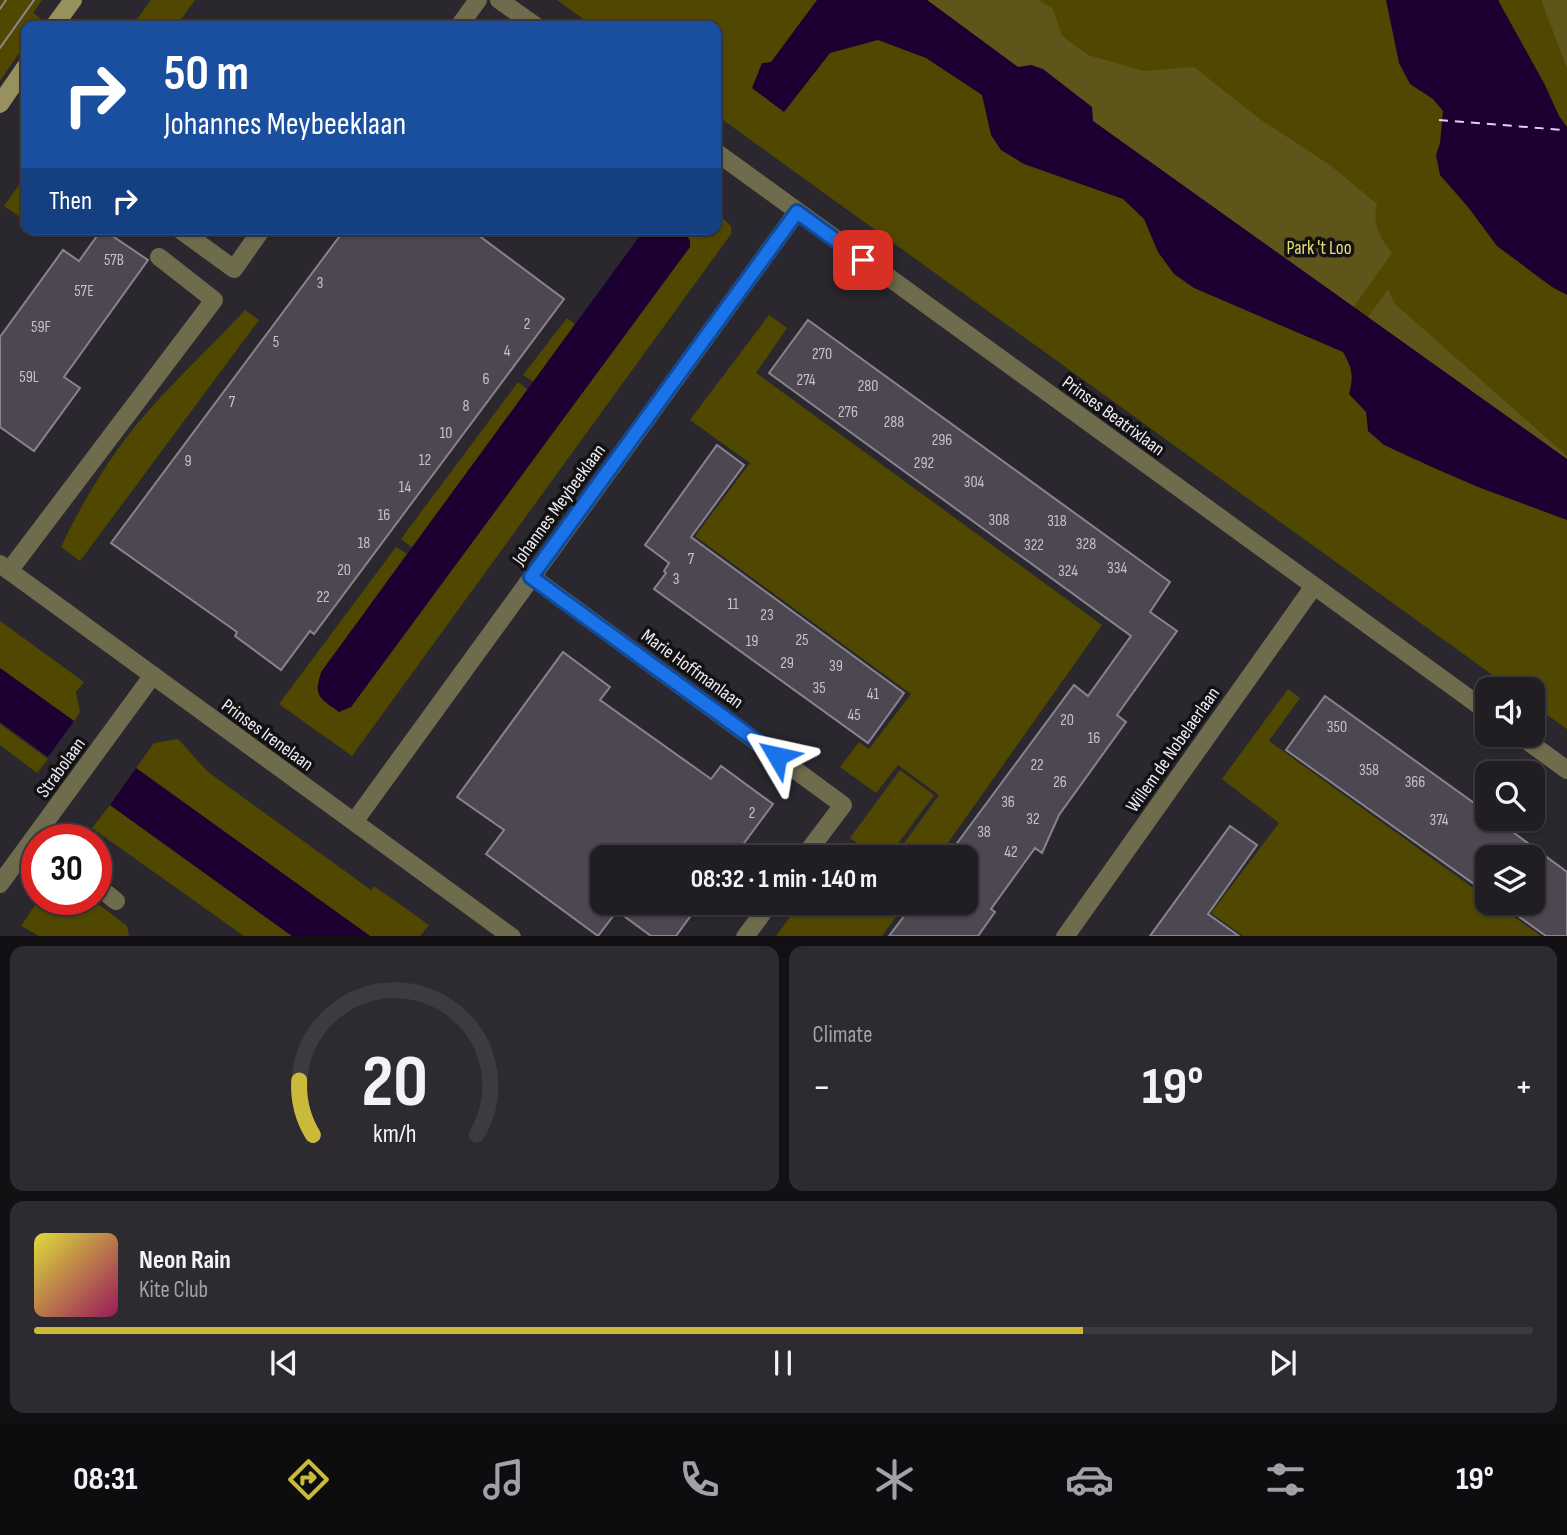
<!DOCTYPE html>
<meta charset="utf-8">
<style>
:root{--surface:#201d23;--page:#2d2a30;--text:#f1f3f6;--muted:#a2a2a6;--line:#3d3b41;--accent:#cbba39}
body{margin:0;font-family:"Sofia Sans Condensed",sans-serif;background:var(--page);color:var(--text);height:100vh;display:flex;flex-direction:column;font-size:26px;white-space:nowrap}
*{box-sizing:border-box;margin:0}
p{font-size:23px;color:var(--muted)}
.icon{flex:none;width:38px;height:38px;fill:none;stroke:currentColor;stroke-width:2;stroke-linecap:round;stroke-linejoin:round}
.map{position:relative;height:936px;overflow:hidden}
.side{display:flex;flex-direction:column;gap:10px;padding:10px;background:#121013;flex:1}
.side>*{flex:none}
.guide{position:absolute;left:21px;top:21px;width:700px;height:214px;border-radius:14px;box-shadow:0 2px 5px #0004,0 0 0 2px var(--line);background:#1a4fa0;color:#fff;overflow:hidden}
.fabs{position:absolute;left:1475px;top:677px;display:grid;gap:14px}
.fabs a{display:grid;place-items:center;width:70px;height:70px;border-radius:14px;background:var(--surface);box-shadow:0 2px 5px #0004,0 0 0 2px var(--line);font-size:35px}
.speed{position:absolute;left:21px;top:824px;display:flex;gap:14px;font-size:35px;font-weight:700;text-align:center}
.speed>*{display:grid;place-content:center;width:91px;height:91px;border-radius:50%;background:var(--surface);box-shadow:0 2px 5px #0004,0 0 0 2px var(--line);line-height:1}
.speed .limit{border:10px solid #d22;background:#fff;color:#111}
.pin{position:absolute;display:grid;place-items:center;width:60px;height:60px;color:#fff;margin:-30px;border-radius:14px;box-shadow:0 4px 10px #0006}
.me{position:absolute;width:77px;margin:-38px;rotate:306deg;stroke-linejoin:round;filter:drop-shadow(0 0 5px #0008)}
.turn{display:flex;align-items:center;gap:24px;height:147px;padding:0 28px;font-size:32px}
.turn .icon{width:91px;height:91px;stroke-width:2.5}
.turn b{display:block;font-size:49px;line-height:60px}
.then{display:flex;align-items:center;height:66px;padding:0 28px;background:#0003;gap:14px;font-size:26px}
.big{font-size:52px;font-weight:700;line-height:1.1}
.side .card{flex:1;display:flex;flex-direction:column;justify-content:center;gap:10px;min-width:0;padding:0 24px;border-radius:14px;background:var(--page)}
.side .dial{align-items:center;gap:0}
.dial svg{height:182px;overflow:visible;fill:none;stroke:var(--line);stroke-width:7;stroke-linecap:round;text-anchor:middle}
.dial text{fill:var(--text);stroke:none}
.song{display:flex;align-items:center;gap:21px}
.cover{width:84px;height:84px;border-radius:10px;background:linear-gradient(135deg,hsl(60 70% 55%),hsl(330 70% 35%))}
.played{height:7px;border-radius:4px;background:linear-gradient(90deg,var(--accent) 70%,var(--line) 70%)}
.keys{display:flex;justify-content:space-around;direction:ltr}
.heat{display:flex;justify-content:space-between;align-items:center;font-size:38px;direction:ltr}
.side .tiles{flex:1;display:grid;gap:10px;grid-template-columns:1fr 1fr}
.card:last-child{grid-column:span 2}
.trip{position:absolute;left:590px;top:845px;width:388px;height:70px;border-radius:14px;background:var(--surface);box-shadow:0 2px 5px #0004,0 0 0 2px var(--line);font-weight:700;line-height:70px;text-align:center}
.tabs{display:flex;height:112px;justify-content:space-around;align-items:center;background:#0d0c0e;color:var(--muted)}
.tabs .icon{width:49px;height:49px}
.tabs .active{color:var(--accent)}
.tabs b{font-size:32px;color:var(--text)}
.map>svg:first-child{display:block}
</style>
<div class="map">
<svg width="1567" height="937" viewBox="0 0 1567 937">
<rect width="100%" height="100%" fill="#2b272f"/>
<!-- green -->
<path fill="#504800" d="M0 0H42L33 13 44 21 40 26H26V43L0 81Z
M151 0H195L176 26H132Z
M557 0H1567V729L1533 705V690L1512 689 716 115V26H593Z
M26 175V221L4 206Z
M716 212 731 226V234L352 756 279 704 396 547 407 554 322 672 317 689 351 707 689 247 690 241 683 229H716Z
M245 310 259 320 80 561 61 547C77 513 96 480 118 449 154 398 203 356 245 310Z
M769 315 787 328 756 373 1102 625 938 857H894L939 795 898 765 876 793 840 767 859 742 869 749 911 694 695 536 750 463 690 420Z
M567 318 575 324 534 382 523 375Z
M518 382 528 390 412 547 401 539Z
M0 621 84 682 76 692 80 712 74 721 0 668Z
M1288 689 1300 698 1269 741 1487 898 1488 903H1495L1541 936H1243L1211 913 1279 823 1222 779Z
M0 724 48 759 37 773 0 745Z
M178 739 208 772 371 890 374 886 429 925 420 936H370L136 768 154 743Z
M900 770 934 795 888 857H878L850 838Z
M110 805 292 936H244L92 828Z
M93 900 127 926 129 936H39L21 926 35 905C62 921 67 913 93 900Z
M800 903H906L882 936H776Z"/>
<!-- forest -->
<path fill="#5d5519" d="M927 0H1039L1053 9 1062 36 1088 55 1144 71 1194 67 1261 120 1330 165 1377 204C1372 224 1380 238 1392 253L1353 308 1093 121 1091 107 1031 65 1018 67Z
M1541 0H1567V68Z
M1388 290 1395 304 1567 456V459L1367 318Z"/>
<!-- water -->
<path fill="#1c0031" d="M817 0H927L1018 67 1031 65 1043 69 1092 107 1093 121 1567 459V520L1478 487 1434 468 1384 445 1368 431 1366 412 1349 394C1354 376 1352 368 1343 352L1194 288 1174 274 1158 252 1144 219 1123 199 1024 164 1001 150 991 135 982 95 926 58 878 40 830 53 784 112 752 88 762 63 771 62Z
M1386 0H1498L1545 85 1559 116 1567 127V295L1552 287 1497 246 1468 207 1440 175 1436 155 1440 143 1443 111 1433 99 1410 84 1399 63Z
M683 229 690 241V247L351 707 339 712C318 697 314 697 321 672L644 230Z
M0 668 74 721 48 757 0 722Z
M136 768 370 936H292L110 805Z"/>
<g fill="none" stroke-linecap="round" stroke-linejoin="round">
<!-- ferry -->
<path stroke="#dfcef2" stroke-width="2" stroke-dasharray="9 7" stroke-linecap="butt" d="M1439 120 1564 130"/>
</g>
<!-- building -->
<path fill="#4c4750" stroke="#88848e" stroke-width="2" d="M102 229 148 260 64 377 80 388 34 451 0 427V337L63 250 79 261Z
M345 229H470L564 299 314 634 310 631 281 670 235 636 237 632 111 543Z
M808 320 1170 582 1150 612 1177 631 1117 715 1126 722 1059 815 1042 853 1035 848 991 909 995 912 978 936H889L914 903H966V858H946L1074 685 1088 696 1131 636 769 373Z
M717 445 744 465 691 537 904 693 868 743 654 589 666 573 664 571 669 563 645 545Z
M563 652 610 687 600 700 711 779 721 766 773 804 733 858H602V903H700L676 936H651L617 911 598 936 486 854 504 830 457 797Z
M1325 696 1488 813V819H1495L1567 872V936H1546L1500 903H1533V858H1488V894L1286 750Z
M1230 826 1257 845 1208 914 1239 936H1150Z"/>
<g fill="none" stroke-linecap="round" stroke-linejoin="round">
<!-- service -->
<path stroke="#6f6b4d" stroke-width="18" d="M459 26 478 0
M179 229 234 269 262 229
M9 571 214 300 159 257
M96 885 116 901"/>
<!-- minor -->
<path stroke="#6f6b4d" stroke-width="18" d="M499 0 536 26
M716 152 1488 712
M0 564 512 937
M532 577 843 805 803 858
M1519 735 1567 770
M354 822 797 212
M0 884 153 675
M745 937 770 903
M1065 937 1314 586"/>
<!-- secondary -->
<path stroke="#979160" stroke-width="18" d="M54 26 73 0
M0 104 26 66"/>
<!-- tram -->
<path stroke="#8c8990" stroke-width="2" d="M0 9 6 0
M0 48 34 0"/>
</g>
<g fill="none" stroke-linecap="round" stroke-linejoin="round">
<!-- route casing -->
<g stroke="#114b97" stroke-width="18">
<path id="route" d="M777 756 531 577 797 212 863 260"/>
</g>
<!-- route -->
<use href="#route" stroke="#1a73e8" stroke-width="12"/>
</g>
<g text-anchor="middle" stroke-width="7" stroke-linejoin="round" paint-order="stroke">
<!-- number labels -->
<g font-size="16" fill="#c6c2c9">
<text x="114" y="265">57B</text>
<text x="320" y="288">3</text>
<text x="84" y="296">57E</text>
<text x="527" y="329">2</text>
<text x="41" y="332">59F</text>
<text x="276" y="347">5</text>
<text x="507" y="356">4</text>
<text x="822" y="359">270</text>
<text x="29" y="382">59L</text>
<text x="486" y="384">6</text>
<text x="806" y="385">274</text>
<text x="868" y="391">280</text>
<text x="232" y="407">7</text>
<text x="466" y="411">8</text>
<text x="848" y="417">276</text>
<text x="894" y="427">288</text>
<text x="446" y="438">10</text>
<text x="942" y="445">296</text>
<text x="425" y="465">12</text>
<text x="188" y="466">9</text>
<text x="924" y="468">292</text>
<text x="974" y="487">304</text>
<text x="405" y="492">14</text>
<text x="384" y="520">16</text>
<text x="999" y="525">308</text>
<text x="1057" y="526">318</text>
<text x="364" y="548">18</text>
<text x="1086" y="549">328</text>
<text x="1034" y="550">322</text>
<text x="691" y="564">7</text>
<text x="1117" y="573">334</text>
<text x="344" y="575">20</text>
<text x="1068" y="576">324</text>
<text x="676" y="584">3</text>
<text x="323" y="602">22</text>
<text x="733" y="609">11</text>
<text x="767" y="620">23</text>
<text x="802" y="645">25</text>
<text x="752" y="646">19</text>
<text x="787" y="668">29</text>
<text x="836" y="671">39</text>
<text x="819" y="693">35</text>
<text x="873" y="699">41</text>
<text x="854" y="720">45</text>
<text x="1067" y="725">20</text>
<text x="1337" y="732">350</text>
<text x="1094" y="743">16</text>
<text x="1037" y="770">22</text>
<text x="1369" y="775">358</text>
<text x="1060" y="787">26</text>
<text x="1415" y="787">366</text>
<text x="1008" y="807">36</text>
<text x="752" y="818">2</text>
<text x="1033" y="824">32</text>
<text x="1439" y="825">374</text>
<text x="984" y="837">38</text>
<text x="1011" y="857">42</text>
</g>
<!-- park labels -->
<g font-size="19" fill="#ebdd71" stroke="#121114">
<text x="1319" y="254">Park 't Loo</text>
</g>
<!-- street labels -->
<g font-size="19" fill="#eeebf1" stroke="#121114">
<text transform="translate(1114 415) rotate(36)" y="7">Prinses Beatrixlaan</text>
<text transform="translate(558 504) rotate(-54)" y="7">Johannes Meybeeklaan</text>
<text transform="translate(693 668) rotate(36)" y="7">Marie Hoffmanlaan</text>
<text transform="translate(268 734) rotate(36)" y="7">Prinses Irenelaan</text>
<text transform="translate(1172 749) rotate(-55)" y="7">Willem de Nobelaerlaan</text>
<text transform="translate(60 767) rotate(-54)" y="7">Strabolaan</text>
</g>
</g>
</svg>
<div class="fabs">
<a><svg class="icon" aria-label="sound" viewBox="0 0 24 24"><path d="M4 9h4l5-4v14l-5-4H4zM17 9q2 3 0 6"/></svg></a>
<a><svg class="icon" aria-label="search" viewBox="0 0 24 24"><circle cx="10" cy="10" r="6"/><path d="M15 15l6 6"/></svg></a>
<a><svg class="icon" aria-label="layers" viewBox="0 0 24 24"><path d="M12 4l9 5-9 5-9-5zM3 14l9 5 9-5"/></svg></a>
</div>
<div class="speed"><div class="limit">30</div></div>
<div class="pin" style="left:863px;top:260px;background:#d93025"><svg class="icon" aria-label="arrive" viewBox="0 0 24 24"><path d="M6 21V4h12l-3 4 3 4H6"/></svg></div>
<svg class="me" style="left:777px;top:756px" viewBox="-20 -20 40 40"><path d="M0-17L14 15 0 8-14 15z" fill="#1a73e8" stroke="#fff" stroke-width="4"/></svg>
<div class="trip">08:32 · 1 min · 140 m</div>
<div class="guide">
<div class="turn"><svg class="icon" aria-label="right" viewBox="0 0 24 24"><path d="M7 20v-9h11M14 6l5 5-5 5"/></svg><div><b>50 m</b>Johannes Meybeeklaan</div></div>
<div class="then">Then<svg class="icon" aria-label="right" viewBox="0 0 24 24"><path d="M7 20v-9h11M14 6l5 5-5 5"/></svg></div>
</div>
</div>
<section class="side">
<div class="tiles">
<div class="card dial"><svg viewBox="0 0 100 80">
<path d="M14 69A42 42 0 1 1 86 69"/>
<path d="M14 69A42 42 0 0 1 8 45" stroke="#cbba39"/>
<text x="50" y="56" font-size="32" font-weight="700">20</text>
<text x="50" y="72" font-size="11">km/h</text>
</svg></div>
<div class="card"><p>Climate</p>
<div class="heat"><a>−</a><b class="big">19°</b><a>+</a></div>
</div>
<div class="card">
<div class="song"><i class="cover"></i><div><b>Neon Rain</b><p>Kite Club</p></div></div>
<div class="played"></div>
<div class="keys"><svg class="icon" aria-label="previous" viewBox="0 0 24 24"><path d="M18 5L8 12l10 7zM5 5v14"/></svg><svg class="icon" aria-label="pause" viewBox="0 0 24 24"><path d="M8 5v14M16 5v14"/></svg><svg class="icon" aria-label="next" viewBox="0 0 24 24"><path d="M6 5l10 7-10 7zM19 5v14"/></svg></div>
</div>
</div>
</section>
<nav class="tabs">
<b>08:31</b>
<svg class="icon active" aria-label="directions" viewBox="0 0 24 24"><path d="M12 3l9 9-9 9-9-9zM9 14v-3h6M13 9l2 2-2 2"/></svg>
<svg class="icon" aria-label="music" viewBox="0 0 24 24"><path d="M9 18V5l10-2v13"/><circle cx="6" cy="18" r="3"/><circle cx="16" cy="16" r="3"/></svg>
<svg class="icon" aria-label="phone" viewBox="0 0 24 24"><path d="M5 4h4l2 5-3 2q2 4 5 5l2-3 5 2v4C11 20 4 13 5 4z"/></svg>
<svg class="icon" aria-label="climate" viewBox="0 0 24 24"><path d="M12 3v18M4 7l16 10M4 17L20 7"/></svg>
<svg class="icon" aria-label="car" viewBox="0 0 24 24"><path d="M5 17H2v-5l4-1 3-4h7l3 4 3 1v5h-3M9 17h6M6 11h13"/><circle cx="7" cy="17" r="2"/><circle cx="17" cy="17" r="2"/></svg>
<svg class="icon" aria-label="filters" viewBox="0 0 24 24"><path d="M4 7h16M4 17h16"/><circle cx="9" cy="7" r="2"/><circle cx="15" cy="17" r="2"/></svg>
<b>19°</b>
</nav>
